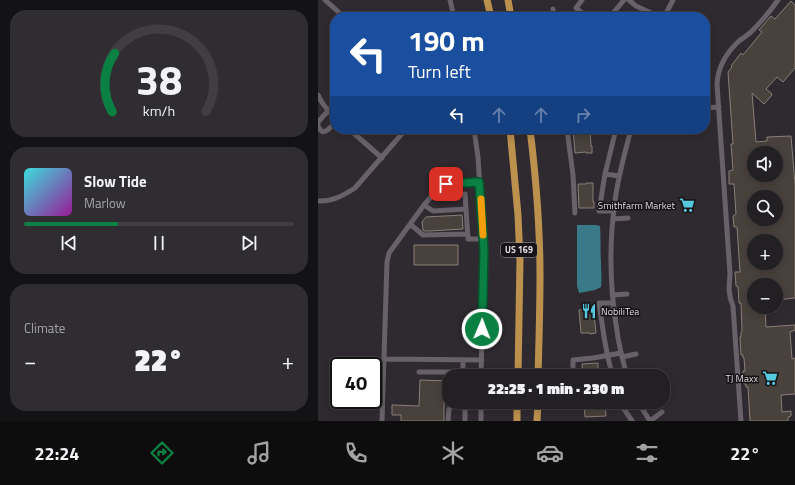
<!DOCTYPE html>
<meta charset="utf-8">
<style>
:root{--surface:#232024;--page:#2f2d31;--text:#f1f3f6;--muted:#a3a3a6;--line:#403e41;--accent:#0b8043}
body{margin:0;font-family:"Titillium Web",sans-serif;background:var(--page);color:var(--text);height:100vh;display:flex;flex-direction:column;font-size:15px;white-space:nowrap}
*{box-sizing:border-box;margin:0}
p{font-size:13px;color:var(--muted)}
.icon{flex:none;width:22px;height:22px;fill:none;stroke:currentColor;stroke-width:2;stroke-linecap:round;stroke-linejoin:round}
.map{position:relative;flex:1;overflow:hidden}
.sheet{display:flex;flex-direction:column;gap:10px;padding:10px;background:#131214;width:318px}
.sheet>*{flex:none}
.banner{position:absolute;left:12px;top:12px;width:380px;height:122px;border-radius:16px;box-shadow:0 2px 10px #0003,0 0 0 1px var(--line);background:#1a4fa0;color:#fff;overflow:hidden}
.tools{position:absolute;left:429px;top:146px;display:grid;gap:8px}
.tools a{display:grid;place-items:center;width:36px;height:36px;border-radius:50%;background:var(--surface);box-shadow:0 2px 10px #0003,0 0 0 1px var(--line);font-size:20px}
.speed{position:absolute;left:12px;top:357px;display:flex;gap:8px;font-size:20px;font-weight:700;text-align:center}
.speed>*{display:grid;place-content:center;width:52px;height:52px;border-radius:50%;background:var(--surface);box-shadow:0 2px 10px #0003,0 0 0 1px var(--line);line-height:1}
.speed .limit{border:2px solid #111;border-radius:6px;background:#fff;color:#111}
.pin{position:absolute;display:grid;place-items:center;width:34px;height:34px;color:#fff;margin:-17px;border-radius:8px;box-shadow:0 2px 6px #0006}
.me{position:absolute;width:44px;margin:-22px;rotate:1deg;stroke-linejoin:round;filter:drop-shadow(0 0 3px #0008)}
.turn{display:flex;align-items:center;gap:14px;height:84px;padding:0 12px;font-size:18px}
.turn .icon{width:52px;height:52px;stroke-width:2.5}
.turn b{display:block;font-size:28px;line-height:34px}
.lanes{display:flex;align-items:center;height:38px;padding:0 12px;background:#0003;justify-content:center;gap:20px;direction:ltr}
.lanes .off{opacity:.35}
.big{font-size:30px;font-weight:800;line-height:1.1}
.sheet .tile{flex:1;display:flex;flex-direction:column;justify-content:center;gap:6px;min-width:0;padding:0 14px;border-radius:16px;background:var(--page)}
.sheet .dial{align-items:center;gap:0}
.dial svg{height:104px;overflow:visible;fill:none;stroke:var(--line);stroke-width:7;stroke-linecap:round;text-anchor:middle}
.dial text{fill:var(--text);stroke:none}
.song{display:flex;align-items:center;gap:12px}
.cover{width:48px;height:48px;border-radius:6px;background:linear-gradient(135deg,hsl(180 70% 55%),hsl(300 70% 35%))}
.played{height:4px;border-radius:2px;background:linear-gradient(90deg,var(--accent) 35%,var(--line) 35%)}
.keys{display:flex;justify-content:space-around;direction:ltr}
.heat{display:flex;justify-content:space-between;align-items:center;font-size:22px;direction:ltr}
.trip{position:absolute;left:124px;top:369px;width:228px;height:40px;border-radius:16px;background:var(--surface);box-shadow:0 2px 10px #0003,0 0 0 1px var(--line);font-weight:800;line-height:40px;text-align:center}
.tab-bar{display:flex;height:64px;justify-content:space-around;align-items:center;background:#0e0d0e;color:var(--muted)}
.tab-bar .icon{width:28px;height:28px}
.tab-bar .on{color:var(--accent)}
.tab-bar b{font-size:18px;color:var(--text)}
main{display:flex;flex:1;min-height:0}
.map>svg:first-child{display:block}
</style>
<main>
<section class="sheet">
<div class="tile dial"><svg viewBox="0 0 100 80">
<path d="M14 69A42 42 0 1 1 86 69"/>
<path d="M14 69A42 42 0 0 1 16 24" stroke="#0b8043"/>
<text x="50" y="56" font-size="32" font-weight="700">38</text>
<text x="50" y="72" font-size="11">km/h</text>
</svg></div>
<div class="tile">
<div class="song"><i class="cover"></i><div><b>Slow Tide</b><p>Marlow</p></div></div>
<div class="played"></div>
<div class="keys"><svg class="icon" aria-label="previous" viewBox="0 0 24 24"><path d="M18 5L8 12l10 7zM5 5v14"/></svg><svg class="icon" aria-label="pause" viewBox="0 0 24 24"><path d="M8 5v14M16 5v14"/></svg><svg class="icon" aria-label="next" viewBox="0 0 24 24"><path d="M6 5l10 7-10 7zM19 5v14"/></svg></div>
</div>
<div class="tile"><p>Climate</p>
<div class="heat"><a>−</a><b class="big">22°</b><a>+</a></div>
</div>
</section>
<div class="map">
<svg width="477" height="421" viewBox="0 0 477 421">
<rect width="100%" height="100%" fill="#2f2a30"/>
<!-- water -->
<path fill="#3a7a88" d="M259 225H279L282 226C283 238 282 250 283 261 283 270 284 278 283 287L277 290 261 293 259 286Z"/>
<!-- building -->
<path fill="#49413b" stroke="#887f79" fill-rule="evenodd" d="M473 1 477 5V68L465 82 459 77 448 89 453 93 454 95 446 104 434 93 438 142 449 141V137L473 136 477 184V298L458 300V285H436V307H447L448 327 477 325V330L472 332 474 359 477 358V394L463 395 464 412 473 411V416L470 417V421H432L430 387H428V384H426L425 371H427L426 358H425V355H423L422 337H423V332H424L423 303H421L420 287 418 286 417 272H422L419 227H416L415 216 418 214 416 184H411V171L415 170 413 144H415L410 72 414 67 413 66 423 53 425 55 444 32 441 30 453 16 457 19ZM436 153H458V175H436ZM436 197H458V219H436ZM436 241H458V263H436Z
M255 129H272L273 146H274V153H268V152L257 153Z
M268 183H275V202H276V208H261L260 184H268Z
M144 215 145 229 112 231H106L105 230 104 222 108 217Z
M96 245H140V265H96Z
M270 308H276L277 314H276L278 333 272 334V333H263L261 310 270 309Z
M280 363V376H265L264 364Z
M102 380 131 381V401H126V421H83V415H74V405L101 406Z
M278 402H287L288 416 267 417 266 403Z"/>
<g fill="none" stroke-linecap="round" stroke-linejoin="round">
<!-- minor -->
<path stroke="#686169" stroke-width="5" d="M7 0 26 17
M132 0 136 17
M264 0 258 8 269 17
M311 0 318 6 342 17
M235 9 236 17
M292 17 306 0
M346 17 355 0
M0 95C4 104 9 110 17 117
M387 108 401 107
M0 124V122L10 111
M0 126C5 138 12 128 17 122
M31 129 64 158
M156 129 160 157 166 250 163 376
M249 129 255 175 257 213
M287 174 301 176
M119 190 126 195 147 194 150 239H166
M0 201C14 202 26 195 37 188L88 129
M106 205 115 211 148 209
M296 211H281L287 174 298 129
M295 219 310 218
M92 224 105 235 149 234
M295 295 309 294
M304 357 318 354
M66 359 164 360
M101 372H145
M145 376V360
M255 376V360L275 358 303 353
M295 376C287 352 285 328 281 303H295
M309 376C305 361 301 347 299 331 292 289 291 243 297 201 300 176 307 153 313 129
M303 402 306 409 314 421
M320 402 332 421
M64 421 69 262 71 253 106 205 119 190 123 186 128 184 161 182
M130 421 131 409 134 406H142L144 403H163
M147 421V403
M163 421V402
M332 421 344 412
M423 421 415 306C410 295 411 286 412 274L399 84C400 66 408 53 421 41 425 38 430 35 434 31 442 23 453 10 460 0"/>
<!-- highway -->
<path stroke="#bc914d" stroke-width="7" d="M169 0 173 17
M190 0 193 17
M192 129 200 215 202 260 200 376
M212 129C218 178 222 226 222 275 222 309 221 342 220 376
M199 421V402
M219 421 220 402"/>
</g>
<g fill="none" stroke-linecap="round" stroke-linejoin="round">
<!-- route casing -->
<g stroke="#07532c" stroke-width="10">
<path id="route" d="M128 184 161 182 166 250 164 329"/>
</g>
<!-- route -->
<use href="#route" stroke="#0b8043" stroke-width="7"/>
<!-- slow -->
<path stroke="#f59e0b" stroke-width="7" d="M163 199 165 235"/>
</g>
<!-- icons -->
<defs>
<g id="supermarket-bare" transform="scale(1.2)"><path d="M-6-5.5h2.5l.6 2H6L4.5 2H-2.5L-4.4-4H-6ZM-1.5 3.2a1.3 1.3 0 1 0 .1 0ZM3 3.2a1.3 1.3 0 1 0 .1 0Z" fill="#56c9e1" stroke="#161316" stroke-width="2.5" paint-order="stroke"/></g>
<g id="restaurant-bare" transform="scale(1.2)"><path d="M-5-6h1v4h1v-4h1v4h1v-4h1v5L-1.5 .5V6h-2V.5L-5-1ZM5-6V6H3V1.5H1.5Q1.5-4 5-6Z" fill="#56c9e1" stroke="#161316" stroke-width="2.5" paint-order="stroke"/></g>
</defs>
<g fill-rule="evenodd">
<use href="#supermarket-bare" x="369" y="205"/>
<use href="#restaurant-bare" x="271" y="311"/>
<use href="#supermarket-bare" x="452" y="378"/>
</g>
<g text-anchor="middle" stroke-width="3" stroke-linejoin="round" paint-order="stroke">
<!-- shield labels -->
<rect fill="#161316" stroke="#a39fa3" stroke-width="1" x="183" y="243" width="36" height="14" rx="3"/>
<g font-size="9" font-weight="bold" fill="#dfdbe0">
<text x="201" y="253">US 169</text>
</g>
<!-- poi labels -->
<g font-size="10" fill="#dfdbe0" stroke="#161316" text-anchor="end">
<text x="357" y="209">Smithfarm Market</text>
<text x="283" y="315" text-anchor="start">NobiliTea</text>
<text x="440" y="382">TJ Maxx</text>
</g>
</g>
</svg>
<div class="tools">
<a><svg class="icon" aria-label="sound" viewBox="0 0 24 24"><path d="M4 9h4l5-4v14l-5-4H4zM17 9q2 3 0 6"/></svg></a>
<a><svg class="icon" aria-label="search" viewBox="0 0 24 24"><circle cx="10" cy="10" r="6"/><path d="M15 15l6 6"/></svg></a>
<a>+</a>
<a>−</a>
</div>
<div class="speed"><div class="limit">40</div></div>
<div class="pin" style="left:128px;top:184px;background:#d93025"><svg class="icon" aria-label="arrive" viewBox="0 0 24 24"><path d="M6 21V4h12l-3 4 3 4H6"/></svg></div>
<svg class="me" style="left:164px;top:329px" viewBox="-20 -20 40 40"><circle r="17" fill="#0b8043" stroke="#fff" stroke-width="3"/><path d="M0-11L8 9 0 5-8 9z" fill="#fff"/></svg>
<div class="trip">22:25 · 1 min · 230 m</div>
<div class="banner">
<div class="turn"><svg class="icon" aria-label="left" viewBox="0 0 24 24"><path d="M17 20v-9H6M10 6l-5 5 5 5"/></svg><div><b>190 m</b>Turn left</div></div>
<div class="lanes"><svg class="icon" aria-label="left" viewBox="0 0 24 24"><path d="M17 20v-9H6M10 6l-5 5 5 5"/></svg><svg class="icon off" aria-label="ahead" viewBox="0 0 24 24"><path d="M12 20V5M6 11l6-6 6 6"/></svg><svg class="icon off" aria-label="ahead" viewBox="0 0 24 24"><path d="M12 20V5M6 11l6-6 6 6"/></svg><svg class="icon off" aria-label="right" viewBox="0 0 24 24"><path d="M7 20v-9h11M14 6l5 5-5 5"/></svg></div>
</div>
</div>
</main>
<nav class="tab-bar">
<b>22:24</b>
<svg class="icon on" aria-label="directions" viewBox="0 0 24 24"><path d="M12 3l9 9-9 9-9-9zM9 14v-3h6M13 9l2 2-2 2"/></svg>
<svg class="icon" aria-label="music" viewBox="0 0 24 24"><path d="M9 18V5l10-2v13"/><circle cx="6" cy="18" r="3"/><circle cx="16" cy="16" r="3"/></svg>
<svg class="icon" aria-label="phone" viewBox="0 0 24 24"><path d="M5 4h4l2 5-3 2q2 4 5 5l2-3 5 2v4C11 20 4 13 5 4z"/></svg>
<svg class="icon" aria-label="climate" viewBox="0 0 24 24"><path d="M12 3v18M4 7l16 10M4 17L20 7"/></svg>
<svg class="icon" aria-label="car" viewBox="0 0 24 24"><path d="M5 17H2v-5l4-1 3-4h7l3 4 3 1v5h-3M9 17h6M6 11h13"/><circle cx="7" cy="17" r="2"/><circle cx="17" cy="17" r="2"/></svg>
<svg class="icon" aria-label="filters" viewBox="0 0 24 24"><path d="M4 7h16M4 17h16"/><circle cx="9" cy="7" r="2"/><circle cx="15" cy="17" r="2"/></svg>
<b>22°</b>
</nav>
